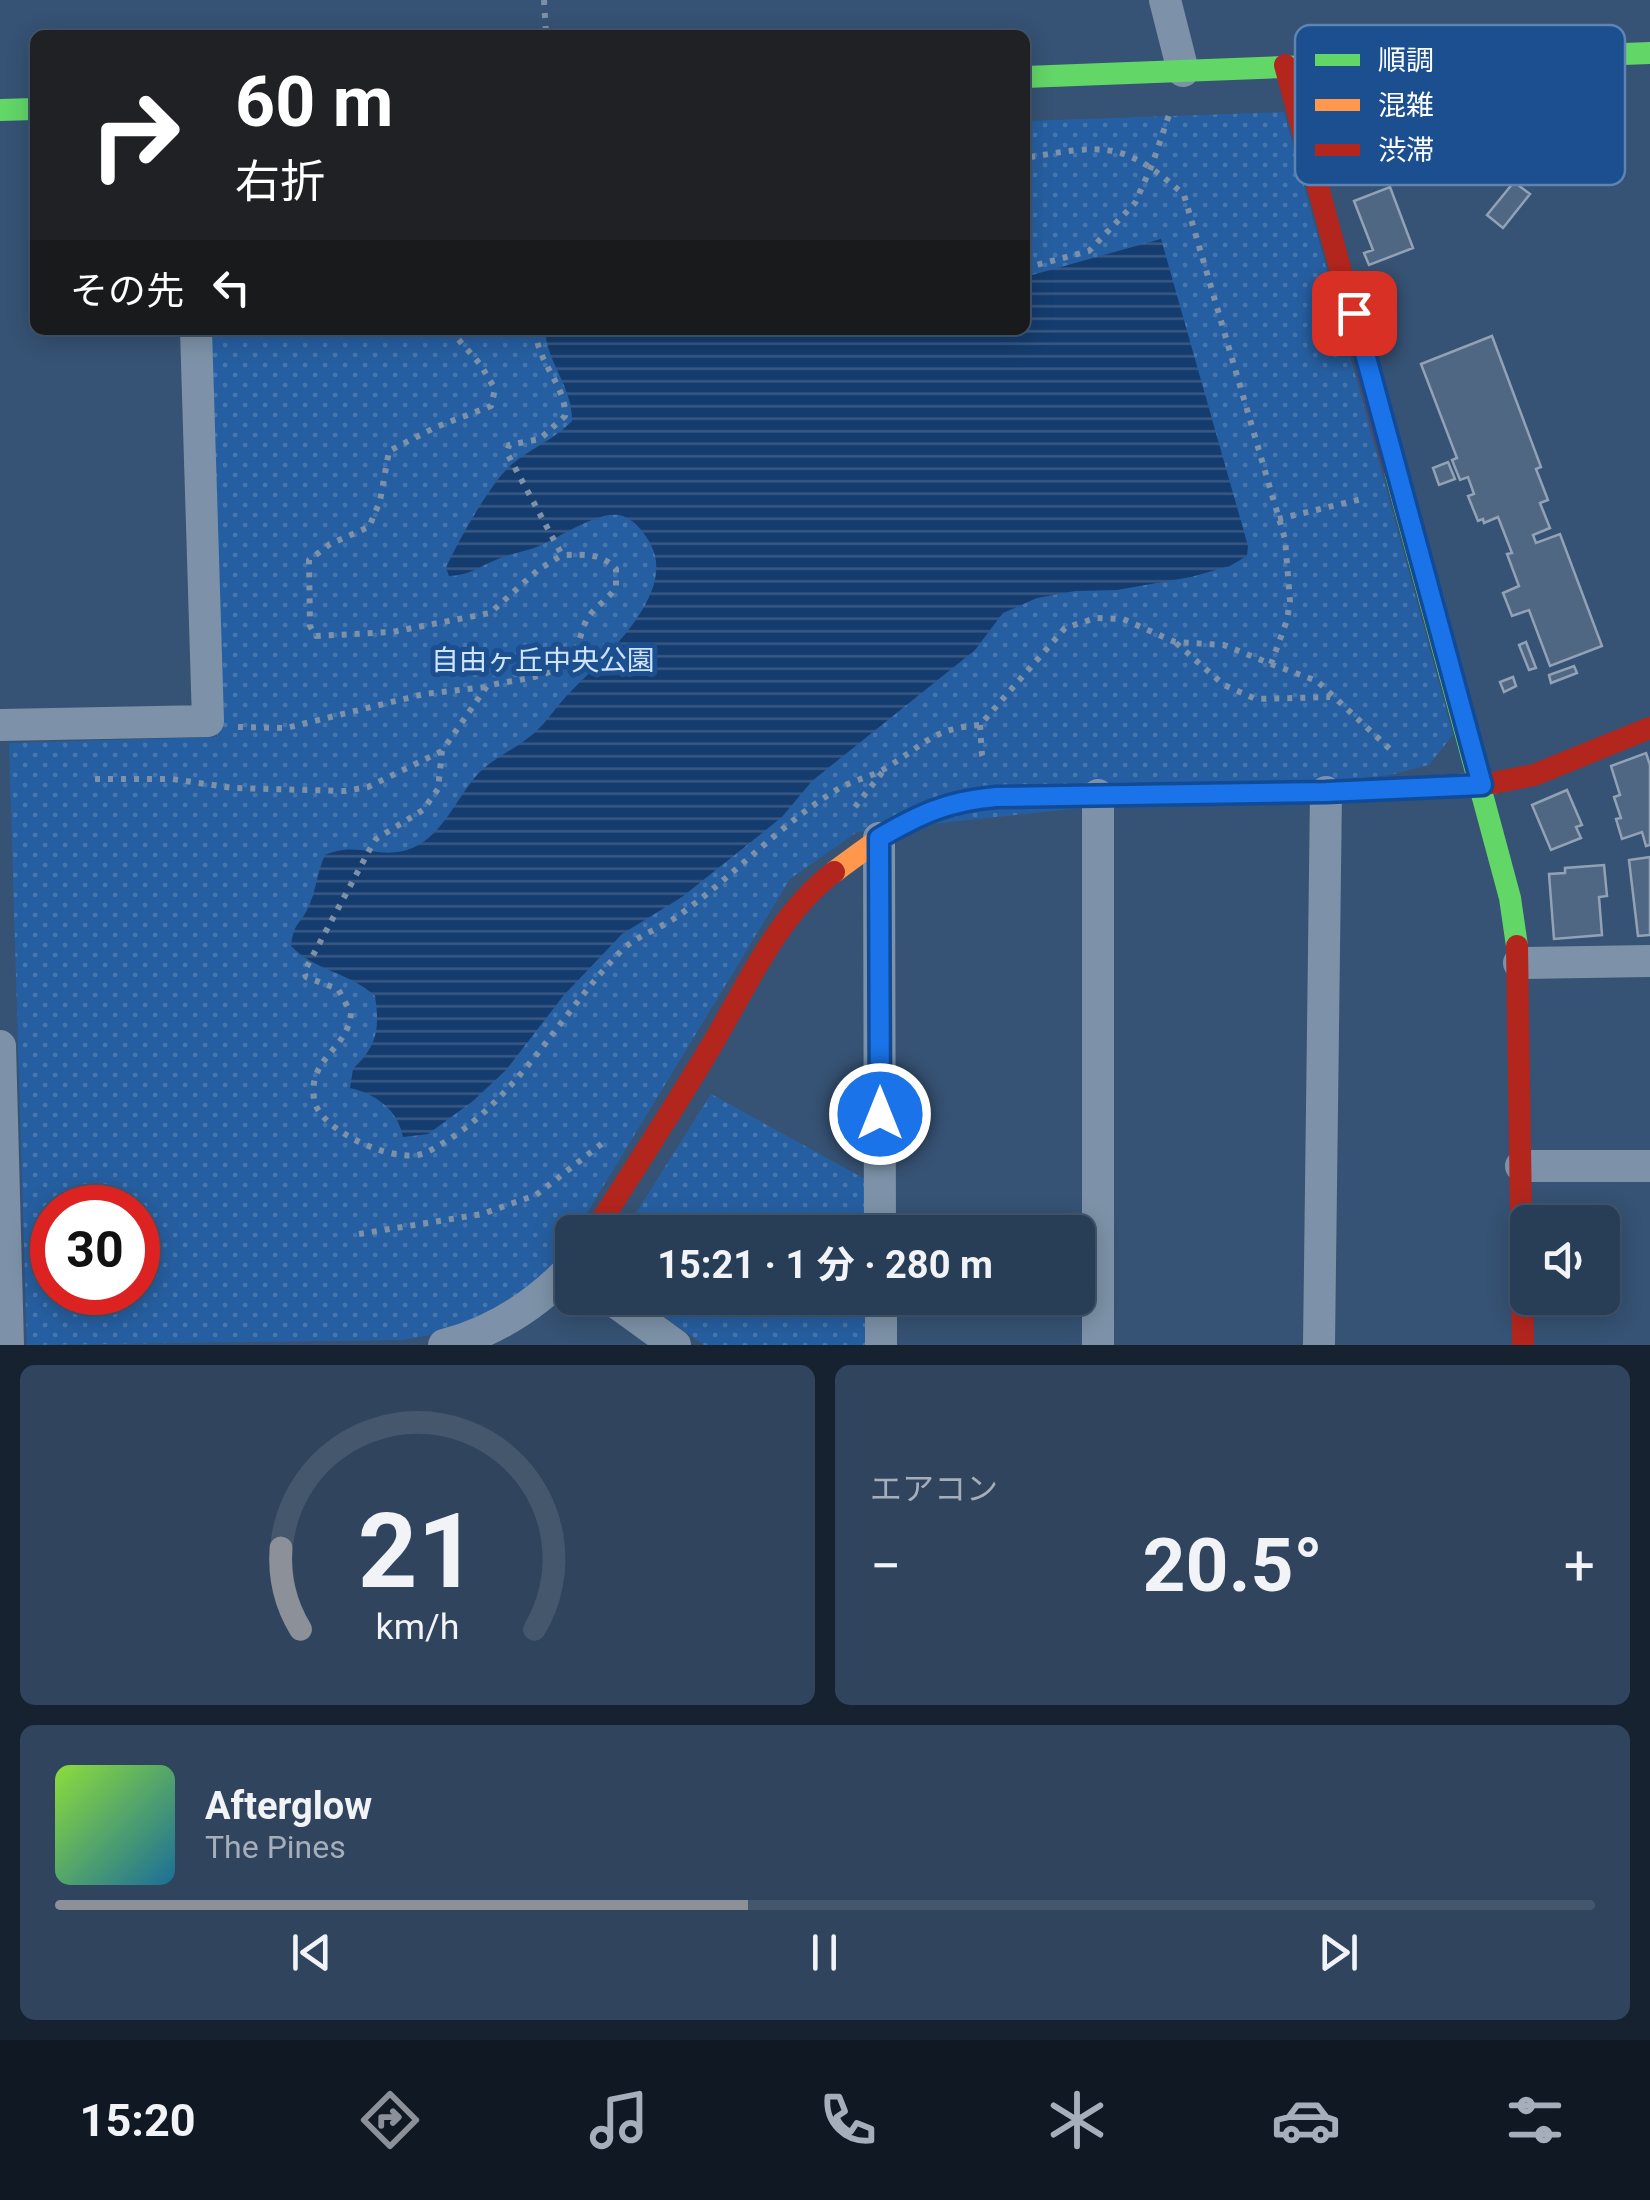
<!DOCTYPE html>
<html lang="ja">
<meta charset="utf-8">
<style>
:root{--surface:#283e57;--page:#30455d;--text:#f1f3f6;--muted:#a5aeba;--line:#44576d;--accent:#8c9099}
body{margin:0;font-family:Roboto,"Noto Sans JP",sans-serif;background:var(--page);color:var(--text);height:100vh;display:flex;flex-direction:column;font-size:38px;white-space:nowrap}
*{box-sizing:border-box;margin:0}
p{font-size:32px;color:var(--muted)}
.icon{flex:none;width:55px;height:55px;fill:none;stroke:currentColor;stroke-width:2;stroke-linecap:round;stroke-linejoin:round}
.map{position:relative;height:1345px;overflow:hidden}
.sheet{display:flex;flex-direction:column;gap:20px;padding:20px;background:#162230;flex:1}
.sheet>*{flex:none}
.top-card{position:absolute;left:30px;top:30px;width:1000px;height:305px;border-radius:15px;box-shadow:0 5px 25px #0003,0 0 0 2px var(--line);background:#202124;color:#fff;overflow:hidden}
.fabs{position:absolute;left:1510px;top:1205px;display:grid;gap:20px}
.fabs a{display:grid;place-items:center;width:110px;height:110px;border-radius:15px;background:var(--surface);box-shadow:0 5px 25px #0003,0 0 0 2px var(--line);font-size:50px}
.speed{position:absolute;left:30px;top:1185px;display:flex;gap:20px;font-size:50px;font-weight:700;text-align:center}
.speed>*{display:grid;place-content:center;width:130px;height:130px;border-radius:50%;background:var(--surface);box-shadow:0 5px 25px #0003,0 0 0 2px var(--line);line-height:1}
.speed .limit{border:15px solid #d22;background:#fff;color:#111}
.pin{position:absolute;display:grid;place-items:center;width:85px;height:85px;color:#fff;margin:-42px;border-radius:20px;box-shadow:0 5px 15px #0006}
.me{position:absolute;width:110px;margin:-55px;rotate:0deg;stroke-linejoin:round;filter:drop-shadow(0 0 8px #0008)}
.turn{display:flex;align-items:center;gap:35px;height:210px;padding:0 40px;font-size:45px}
.turn .icon{width:130px;height:130px;stroke-width:2.5}
.turn b{display:block;font-size:70px;line-height:85px}
.then{display:flex;align-items:center;height:95px;padding:0 40px;background:#0003;gap:20px;font-size:38px}
.big{font-size:75px;font-weight:700;line-height:1.1}
.sheet .tile{flex:1;display:flex;flex-direction:column;justify-content:center;gap:15px;min-width:0;padding:0 35px;border-radius:15px;background:var(--page)}
.sheet .dial{align-items:center;gap:0}
.dial svg{height:260px;overflow:visible;fill:none;stroke:var(--line);stroke-width:7;stroke-linecap:round;text-anchor:middle}
.dial text{fill:var(--text);stroke:none}
.song{display:flex;align-items:center;gap:30px}
.cover{width:120px;height:120px;border-radius:15px;background:linear-gradient(135deg,hsl(90 70% 55%),hsl(200 70% 35%))}
.played{height:10px;border-radius:5px;background:linear-gradient(90deg,var(--accent) 45%,var(--line) 45%)}
.keys{display:flex;justify-content:space-around;direction:ltr}
.heat{display:flex;justify-content:space-between;align-items:center;font-size:55px;direction:ltr}
.sheet .tiles{flex:1;display:grid;gap:20px;grid-template-columns:1fr 1fr}
.tile:last-child{grid-column:span 2}
.trip{position:absolute;left:555px;top:1215px;width:540px;height:100px;border-radius:15px;background:var(--surface);box-shadow:0 5px 25px #0003,0 0 0 2px var(--line);font-weight:700;line-height:100px;text-align:center}
.tab-bar{display:flex;height:160px;justify-content:space-around;align-items:center;background:#101923;color:var(--muted)}
.tab-bar .icon{width:70px;height:70px}
.tab-bar .active{color:var(--accent)}
.tab-bar b{font-size:45px;color:var(--text)}
.map>svg:first-child{display:block}
</style>
<div class="map">
<svg width="1650" height="1345" viewBox="0 0 1650 1345">
<defs>
<pattern id="park-dots" width="8" height="8" patternUnits="userSpaceOnUse" patternTransform="scale(2.5)"><rect width="8" height="8" fill="#265fa1"/><path d="M2 2h.1M6 6h.1" fill="none" stroke="#4777af" stroke-width="1.8" stroke-linecap="round"/></pattern>
<pattern id="water-rules" width="6" height="5" patternUnits="userSpaceOnUse" patternTransform="scale(2.5)"><rect width="6" height="5" fill="#153c6e"/><path d="M0 2.5h6" fill="none" stroke="#385984"/></pattern>
</defs>
<rect width="100%" height="100%" fill="#365274"/>
<!-- park -->
<path fill="url(#park-dots)" fill-rule="evenodd" d="M1284 112 1453 735 1429 765 1390 775 857 832 790 879 553 1269 494 1311 442 1333 402 1340 27 1345 9 743 217 737 205 330H1025V121ZM52 1208H138V1292H52Z
M711 1094 865 1179V1232H624Z
M638 1298H865V1345H704Z"/>
<!-- water -->
<path fill="url(#water-rules)" d="M1161 239 1248 546 1247 556 1230 566 1191 577 1117 590 1075 591 1037 598 1003 613 975 650 812 781 782 817 682 897 622 934 564 995 506 1070 473 1101 428 1134 403 1137C398 1110 376 1094 350 1088L353 1069C377 1046 380 1029 375 996 351 973 313 970 291 946 294 923 298 927 307 910 316 893 317 872 325 855 356 841 378 859 407 850 442 839 455 799 478 774 494 757 516 749 533 734 545 724 553 711 563 700 595 665 678 598 651 545 644 532 633 517 618 515 594 512 557 540 534 548 522 552 509 554 498 559 480 566 468 576 449 576L446 568C457 543 489 486 508 468 528 449 553 441 572 421 573 388 547 363 545 330H1025V277Z"/>
<!-- building -->
<path fill="#506783" stroke="#92a2b6" stroke-width="2.5" d="M1514 182 1530 194 1503 228 1487 215Z
M1390 187 1413 248 1369 265 1364 253 1373 250 1354 201Z
M1492 336 1541 467 1536 469 1548 500 1540 503 1550 528 1533 535 1536 543 1560 534 1602 646 1550 666 1529 610 1512 616 1503 593 1519 586 1507 554 1512 553 1498 517 1484 523 1483 519 1478 521 1468 496 1474 494 1468 477 1460 480 1452 460 1457 458 1421 364Z
M1448 462 1455 479 1439 485 1433 468Z
M1526 642 1536 668 1529 670 1519 645Z
M1574 666 1577 673 1551 683 1549 675Z
M1513 677 1516 686 1504 692 1500 682Z
M1646 753 1650 765V845L1646 846 1642 832 1622 839 1616 819 1621 818 1614 797 1620 795 1611 766Z
M1567 790 1582 825 1576 827 1581 838 1551 850 1532 805Z
M1650 857V935L1638 936 1629 860Z
M1604 865 1607 896 1599 897 1602 935 1554 939 1549 874 1565 873V868Z"/>
<g fill="none" stroke-linecap="round" stroke-linejoin="round">
<!-- path -->
<path stroke="#7d92a8" stroke-width="6" stroke-dasharray="5 8" stroke-linecap="butt" d="M544 0 546 35
M1025 268 1089 251 1135 203 1152 165 1171 109
M450 330 480 364 495 389 491 406 436 427 389 451 380 501 369 527 330 544 309 560 310 626 316 636 392 632 490 613 538 570 562 555
M536 330C536 362 566 384 565 416L540 439 509 445 507 453 562 555C584 555 600 552 616 569V587C609 599 597 605 589 616 581 628 581 641 574 652 555 681 517 678 487 686L442 751 438 789 423 810 376 839 371 847 304 972 306 977 338 989 351 1013C348 1050 308 1057 314 1099 318 1131 400 1167 427 1152 513 1109 556 1018 620 952 635 936 660 929 678 916 733 877 780 824 838 789 853 780 871 777 886 768 924 745 933 728 980 725L1065 628 1096 618 1123 619 1175 642 1224 645 1271 664 1287 620 1290 601 1285 539 1184 195C1123 139 1102 145 1025 158
M1278 519 1362 499
M1176 643 1224 685 1256 699 1330 697
M1271 664 1317 681 1392 751
M980 725 982 755 985 763
M238 727 286 728 424 694 486 687
M95 779H172L233 788 345 791 368 787 442 751
M855 807 884 770
M359 1234 482 1214 536 1195 604 1142"/>
<!-- street -->
<path stroke="#7d92a8" stroke-width="32" d="M1165 0 1183 71
M0 725 208 721 196 330
M879 838 880 1232
M1519 963 1650 961
M0 1046 8 1345
M1521 1166H1650
M610 1298 675 1345
M881 1298V1345
M444 1345C494 1332 537 1304 572 1267
M1098 1345V795
M1319 1345 1326 792"/>
<!-- fast -->
<path stroke="#63d668" stroke-width="22" d="M1025 77 1650 53
M0 110 35 109
M1395 471 1510 898 1517 946"/>
<!-- slow -->
<path stroke="#ff974d" stroke-width="22" d="M834 872C889 831 925 804 995 797L1326 792 1493 783"/>
<!-- jam -->
<path stroke="#b3261e" stroke-width="22" d="M1285 65 1395 471
M1493 783 1534 775 1650 728
M1517 946 1523 1345
M594 1232C633 1171 673 1110 710 1048 746 988 777 915 834 872"/>
</g>
<g fill="none" stroke-linecap="round" stroke-linejoin="round">
<!-- route casing -->
<g stroke="#114b97" stroke-width="25">
<path id="route" d="M880 1114 879 838C920 814 948 801 996 797L1326 792 1482 785 1354 313"/>
</g>
<!-- route -->
<use href="#route" stroke="#1a73e8" stroke-width="18"/>
</g>
<g text-anchor="middle" stroke-width="10" stroke-linejoin="round" paint-order="stroke">
<!-- park labels -->
<g font-size="28" fill="#cfe3fa" stroke="#1b4f8f">
<text x="543" y="670">自由ヶ丘中央公園</text>
</g>
</g>
<!-- legend -->
<rect x="1295" y="25" width="330" height="160" rx="15" fill="#1b4f8f" stroke="#5f84b1" stroke-width="2.5"/>
<rect x="1315" y="54" width="45" height="12" fill="#63d668"/>
<rect x="1315" y="99" width="45" height="12" fill="#ff974d"/>
<rect x="1315" y="144" width="45" height="12" fill="#b3261e"/>
<g font-size="28" fill="#fff">
<text x="1378" y="70">順調</text>
<text x="1378" y="115">混雑</text>
<text x="1378" y="160">渋滞</text>
</g>
</svg>
<div class="fabs">
<a><svg class="icon" aria-label="sound" viewBox="0 0 24 24"><path d="M4 9h4l5-4v14l-5-4H4zM17 9q2 3 0 6"/></svg></a>
</div>
<div class="speed"><div class="limit">30</div></div>
<div class="pin" style="left:1354px;top:313px;background:#d93025"><svg class="icon" aria-label="arrive" viewBox="0 0 24 24"><path d="M6 21V4h12l-3 4 3 4H6"/></svg></div>
<svg class="me" style="left:880px;top:1114px" viewBox="-20 -20 40 40"><circle r="17" fill="#1a73e8" stroke="#fff" stroke-width="3"/><path d="M0-11L8 9 0 5-8 9z" fill="#fff"/></svg>
<div class="trip">15:21 · 1 分 · 280 m</div>
<div class="top-card">
<div class="turn"><svg class="icon" aria-label="right" viewBox="0 0 24 24"><path d="M7 20v-9h11M14 6l5 5-5 5"/></svg><div><b>60 m</b>右折</div></div>
<div class="then">その先<svg class="icon" aria-label="left" viewBox="0 0 24 24"><path d="M17 20v-9H6M10 6l-5 5 5 5"/></svg></div>
</div>
</div>
<section class="sheet">
<div class="tiles">
<div class="tile dial"><svg viewBox="0 0 100 80">
<path d="M14 69A42 42 0 1 1 86 69"/>
<path d="M14 69A42 42 0 0 1 8 44" stroke="#8c9099"/>
<text x="50" y="56" font-size="32" font-weight="700">21</text>
<text x="50" y="72" font-size="11">km/h</text>
</svg></div>
<div class="tile"><p>エアコン</p>
<div class="heat"><a>−</a><b class="big">20.5°</b><a>+</a></div>
</div>
<div class="tile">
<div class="song"><i class="cover"></i><div><b>Afterglow</b><p>The Pines</p></div></div>
<div class="played"></div>
<div class="keys"><svg class="icon" aria-label="previous" viewBox="0 0 24 24"><path d="M18 5L8 12l10 7zM5 5v14"/></svg><svg class="icon" aria-label="pause" viewBox="0 0 24 24"><path d="M8 5v14M16 5v14"/></svg><svg class="icon" aria-label="next" viewBox="0 0 24 24"><path d="M6 5l10 7-10 7zM19 5v14"/></svg></div>
</div>
</div>
</section>
<nav class="tab-bar">
<b>15:20</b>
<svg class="icon active" aria-label="directions" viewBox="0 0 24 24"><path d="M12 3l9 9-9 9-9-9zM9 14v-3h6M13 9l2 2-2 2"/></svg>
<svg class="icon" aria-label="music" viewBox="0 0 24 24"><path d="M9 18V5l10-2v13"/><circle cx="6" cy="18" r="3"/><circle cx="16" cy="16" r="3"/></svg>
<svg class="icon" aria-label="phone" viewBox="0 0 24 24"><path d="M5 4h4l2 5-3 2q2 4 5 5l2-3 5 2v4C11 20 4 13 5 4z"/></svg>
<svg class="icon" aria-label="climate" viewBox="0 0 24 24"><path d="M12 3v18M4 7l16 10M4 17L20 7"/></svg>
<svg class="icon" aria-label="car" viewBox="0 0 24 24"><path d="M5 17H2v-5l4-1 3-4h7l3 4 3 1v5h-3M9 17h6M6 11h13"/><circle cx="7" cy="17" r="2"/><circle cx="17" cy="17" r="2"/></svg>
<svg class="icon" aria-label="filters" viewBox="0 0 24 24"><path d="M4 7h16M4 17h16"/><circle cx="9" cy="7" r="2"/><circle cx="15" cy="17" r="2"/></svg>
</nav>
